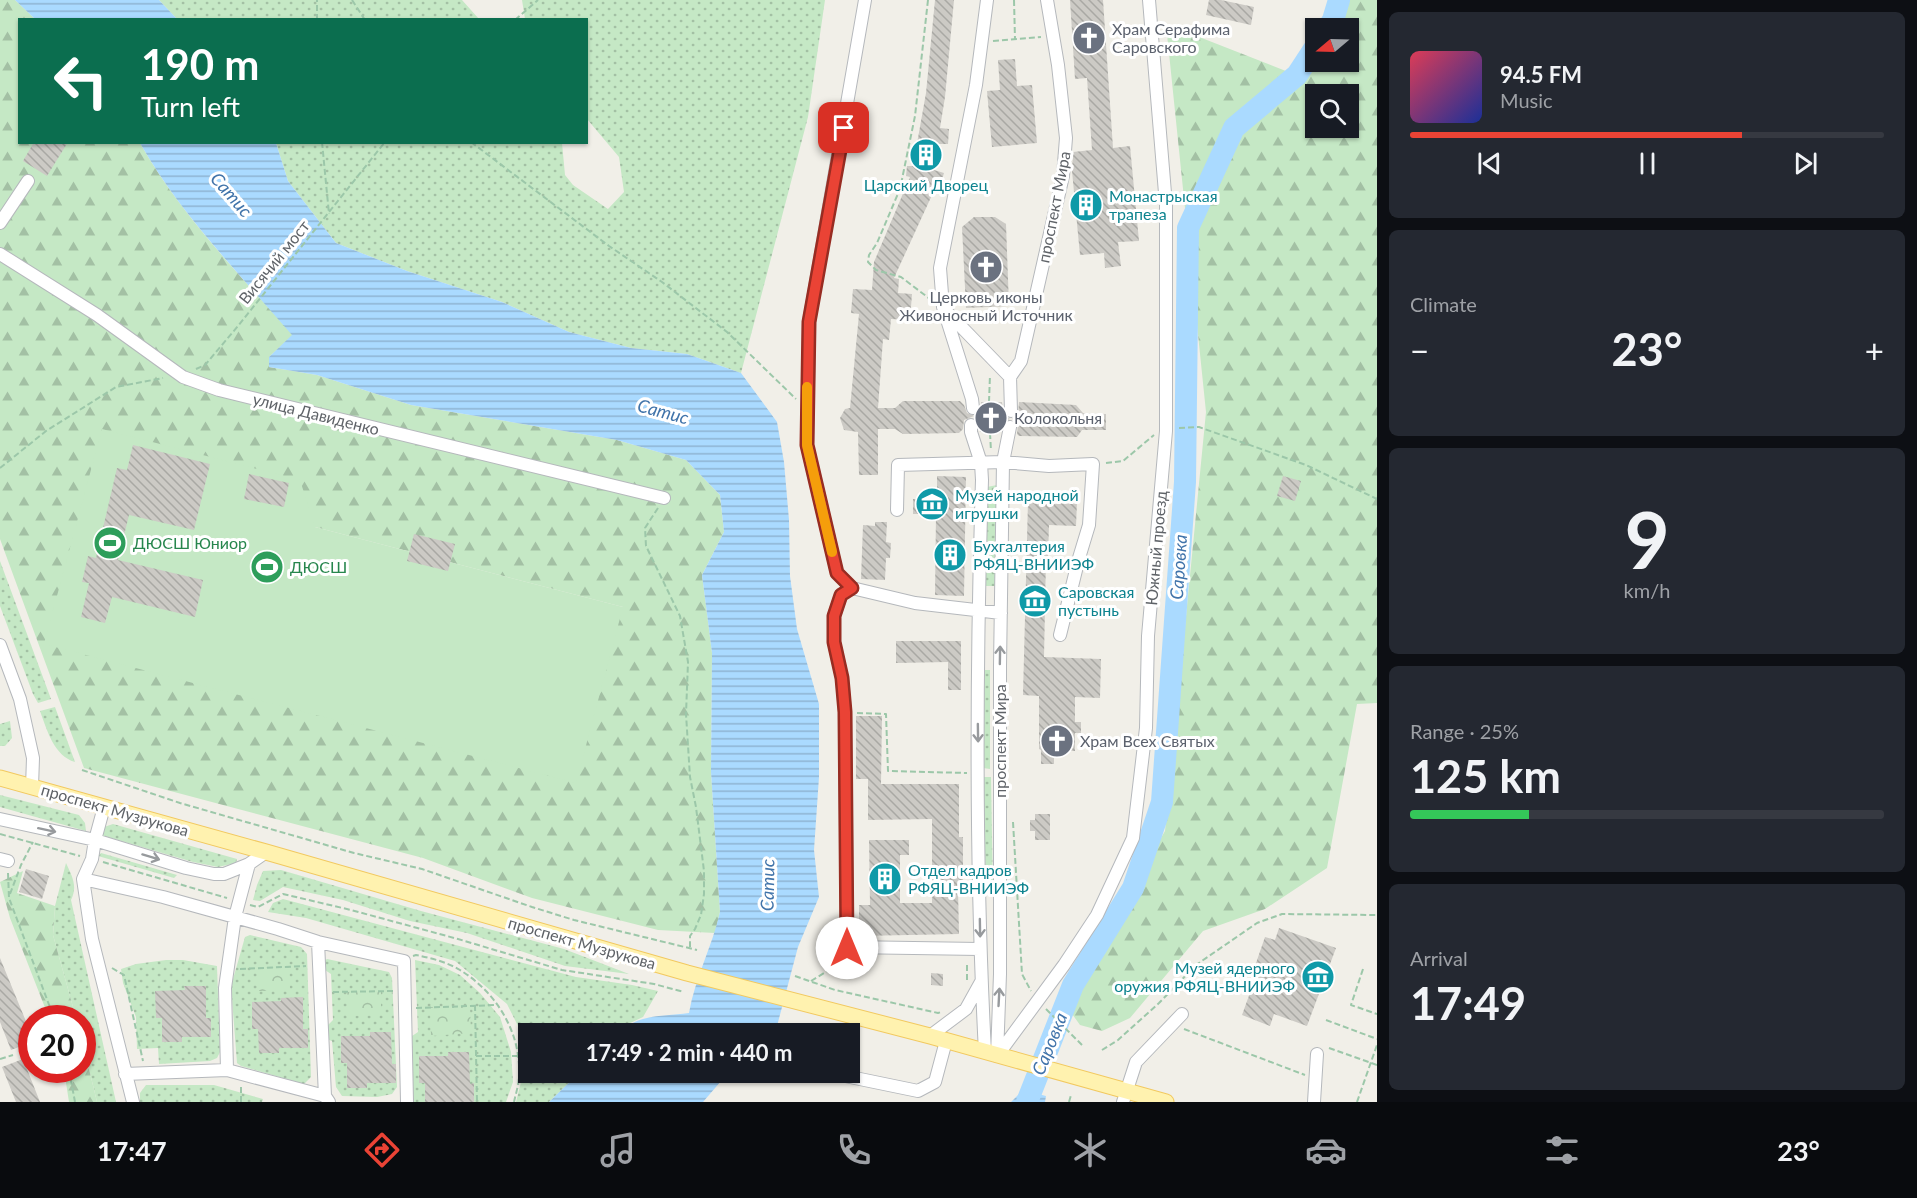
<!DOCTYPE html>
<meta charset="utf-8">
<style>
:root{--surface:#171b24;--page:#242831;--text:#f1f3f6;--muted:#9ea1a6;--line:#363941;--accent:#ea4335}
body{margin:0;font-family:Lato,sans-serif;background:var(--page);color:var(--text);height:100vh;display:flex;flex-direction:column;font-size:22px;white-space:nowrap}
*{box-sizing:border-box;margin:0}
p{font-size:20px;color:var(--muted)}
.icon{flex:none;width:33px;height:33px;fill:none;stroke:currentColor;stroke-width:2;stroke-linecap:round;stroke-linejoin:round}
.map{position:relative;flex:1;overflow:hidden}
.details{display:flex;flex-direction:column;gap:12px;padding:12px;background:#0d0f14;width:540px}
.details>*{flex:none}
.hud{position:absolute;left:18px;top:18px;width:570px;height:126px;border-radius:0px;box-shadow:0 2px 4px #0004;background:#0b6e4f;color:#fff;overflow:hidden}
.needle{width:39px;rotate:251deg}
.controls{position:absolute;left:1305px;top:18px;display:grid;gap:12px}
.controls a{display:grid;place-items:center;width:54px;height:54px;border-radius:0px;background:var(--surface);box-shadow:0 2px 4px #0004;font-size:30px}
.speed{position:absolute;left:18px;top:1005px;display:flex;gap:12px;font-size:30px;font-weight:700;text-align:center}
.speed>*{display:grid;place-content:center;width:78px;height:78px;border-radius:50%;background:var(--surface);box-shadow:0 2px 4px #0004;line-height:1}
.speed .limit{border:9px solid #d22;background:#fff;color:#111}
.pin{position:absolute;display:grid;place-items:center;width:51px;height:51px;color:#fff;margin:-26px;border-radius:12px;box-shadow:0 3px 9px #0006}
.me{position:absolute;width:66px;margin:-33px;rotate:0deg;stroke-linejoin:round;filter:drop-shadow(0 0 4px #0008)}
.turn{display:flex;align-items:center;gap:21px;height:126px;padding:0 24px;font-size:27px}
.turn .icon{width:78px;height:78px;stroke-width:2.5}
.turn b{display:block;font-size:42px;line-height:51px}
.big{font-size:45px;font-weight:700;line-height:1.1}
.details .card{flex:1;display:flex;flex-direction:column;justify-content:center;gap:9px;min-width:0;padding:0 21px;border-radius:9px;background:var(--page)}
.details .dial{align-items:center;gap:0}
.dial b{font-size:78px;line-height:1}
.song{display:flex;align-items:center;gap:18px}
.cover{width:72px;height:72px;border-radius:9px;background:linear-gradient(135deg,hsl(350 70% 55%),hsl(230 70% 35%))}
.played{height:6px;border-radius:3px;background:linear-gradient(90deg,var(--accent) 70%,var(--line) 70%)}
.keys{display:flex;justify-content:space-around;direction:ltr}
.heat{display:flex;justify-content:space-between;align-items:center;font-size:33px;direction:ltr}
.charge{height:9px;border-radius:4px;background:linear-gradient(90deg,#34c759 25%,var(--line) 0)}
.trip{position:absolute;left:518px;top:1023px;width:342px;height:60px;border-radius:0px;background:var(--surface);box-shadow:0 2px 4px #0004;font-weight:700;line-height:60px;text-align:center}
.tabs{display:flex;height:96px;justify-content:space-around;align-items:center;background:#090b0e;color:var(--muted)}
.tabs .icon{width:42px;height:42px}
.tabs .active{color:var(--accent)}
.tabs b{font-size:27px;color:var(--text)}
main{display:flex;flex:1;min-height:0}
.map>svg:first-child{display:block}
</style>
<main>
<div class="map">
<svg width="1377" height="1102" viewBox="0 0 1377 1102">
<defs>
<pattern id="grass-dots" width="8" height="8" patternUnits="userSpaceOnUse" patternTransform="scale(1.5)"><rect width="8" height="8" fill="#c5e8c5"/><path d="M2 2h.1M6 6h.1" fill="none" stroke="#a3c0a4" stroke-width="1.8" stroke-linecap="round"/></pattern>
<pattern id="forest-firs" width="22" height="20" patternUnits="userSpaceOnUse" patternTransform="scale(1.5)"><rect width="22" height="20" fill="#c5e8c5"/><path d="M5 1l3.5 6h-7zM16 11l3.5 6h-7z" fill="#a3c0a4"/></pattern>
<pattern id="park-crowns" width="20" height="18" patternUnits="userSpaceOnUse" patternTransform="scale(1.5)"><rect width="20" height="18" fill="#c5e8c5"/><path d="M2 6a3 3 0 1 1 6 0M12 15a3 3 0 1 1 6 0" fill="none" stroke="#a3c0a4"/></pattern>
<pattern id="water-rules" width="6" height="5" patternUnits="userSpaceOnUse" patternTransform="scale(1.5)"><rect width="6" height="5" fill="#aadaff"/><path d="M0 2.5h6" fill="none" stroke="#8eb4d2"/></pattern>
<pattern id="building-back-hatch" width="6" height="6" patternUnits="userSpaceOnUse" patternTransform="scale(1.5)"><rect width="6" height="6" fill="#cccac5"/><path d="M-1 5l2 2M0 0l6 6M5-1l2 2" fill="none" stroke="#a9a8a4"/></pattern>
</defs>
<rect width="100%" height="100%" fill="#f1efe8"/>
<!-- grass -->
<path fill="url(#grass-dots)" d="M159 0H462L479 19H177Z
M522 0H825L808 117 741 373 687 354 631 348 569 332 502 302 407 271 336 243 288 181 276 143H562L565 175 573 185 608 209 624 192 619 157 587 119 586 20 525 19Z
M997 485 995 586H984L987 487Z
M0 561 51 699 38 703 33 694 0 606Z
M983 670H990V769L983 768Z
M55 707 75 762C54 756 47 730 40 711Z
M10 721 12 738 5 746H0V724Z
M983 777H991L993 893H986Z
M0 795 79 815 85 823 86 831 0 807Z
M113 824 237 859 236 863 218 867 193 862 101 835 104 827Z
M101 853 177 875 174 878 98 856Z
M66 863C72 876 78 886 71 900L116 1102H97L83 1044 82 1018H76L53 935 55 906Z
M281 870 421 911 564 949 629 974 565 966 467 933 410 921 343 900 283 887 260 901 253 900 257 885 263 871Z
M283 899 576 977 632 985 658 991 643 1017 628 1024 619 1033 528 1034V1072L579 1073 549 1102H516L525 1066 521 1032 507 1004 455 961 306 918 268 912 273 903Z
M250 935 301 947 307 954 311 1077 304 1084 241 1066 237 1063 231 986 245 937Z
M327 959 389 972 392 978 397 1087 392 1094 377 1097 342 1096 336 1087 332 1041 329 1040 327 1026 333 1020 331 974 322 968 323 962Z
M166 960H183L217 966 220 1052 217 1058 210 1061 159 1064 158 1048 137 1049 136 1017 123 983 121 969 136 964Z
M415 960 439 965 460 975 480 993 500 1017 511 1052 513 1082 506 1102H412L409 1038 418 1032Z
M146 1085H214L263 1099 262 1102H140V1093Z"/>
<!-- forest -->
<path fill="url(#forest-firs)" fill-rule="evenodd" d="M0 0H15L35 19 20 20V142L140 143C180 214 239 274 293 335L269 357V367L317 375 411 405 617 440 686 460 720 495 724 532 702 575 712 653 711 772 720 912 715 933 658 930 532 898 423 858 84 768 0 539ZM315 527 623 607 44 644Z
M1331 0H1377V703L1357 704 1327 868 1265 909 1203 931 1130 1018 1102 1031 1080 1025 1065 1004 1165 831 1206 412 1166 24 1296 75 1315 33 1316 62H1348V28H1318ZM1316 94H1348V128H1316Z
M23 871 17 893 55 906 53 935 76 1018H49L10 918 0 882Z
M83 1044 97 1102H69L64 1070H82Z"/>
<!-- park -->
<path fill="url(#park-crowns)" d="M289 967 290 990 259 991 258 968Z
M381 991V1015L347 1016V992Z
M470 1006 471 1033 431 1036 430 1007Z"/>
<!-- garden -->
<path fill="#c5e8c5" d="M102 429 300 480 315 527 623 607 576 783 44 644Z"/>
<!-- water -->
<path fill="url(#water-rules)" d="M15 0H159L177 19H35Z
M140 143H276L288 181 336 243 407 271 502 302 569 332 631 348 687 354 741 373 777 422 784 462 789 520 790 576 797 629 819 704V777L814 850 819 897 798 947 777 1026 760 1034 619 1033C640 1013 661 1017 689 1013 695 978 712 947 720 912L711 772 712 653 702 575 724 532 720 495 686 460 617 440 411 405 317 375 269 367V357L292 335C239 273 180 214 140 143Z
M579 1073V1072L728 1073 703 1102H549Z
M1023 1090 1046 1096 1045 1102H1011Z"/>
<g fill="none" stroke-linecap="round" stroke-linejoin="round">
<!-- river -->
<path stroke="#aadaff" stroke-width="22" d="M1328 28 1333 20 1339 0
M1027 1102 1073 985 1133 888 1162 802 1185 482 1188 228 1234 128 1297 75 1316 46"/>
</g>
<!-- building -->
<path fill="url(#building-back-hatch)" d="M935 0H954L945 97 940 128 949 129 948 144H939L934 170 944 173 941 183 938 182 894 278 899 279 898 293 912 294 910 320 891 319 889 340 883 339 878 408H895L903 401H960L964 405 967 413 974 416 964 420 963 429 959 433 903 434 895 429H878V475H859L858 432 844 430 840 418 845 409 850 408 859 314 851 313 853 289 872 290 874 262 910 177 906 176 907 166H913L926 93Z
M1070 0H1103L1113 148 1130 146 1139 241 1118 242 1121 266 1105 268 1104 253 1080 255 1072 171 1073 152 1092 150 1087 78 1075 79Z
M1209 0H1221L1254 7 1251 25 1206 15Z
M1015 59 1017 86 1032 85 1037 143 992 147 987 91 1000 90 998 60Z
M34 142H68L47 176 23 161Z
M974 217H995L1006 224 1009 306 966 308 962 227Z
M981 402H1002L1004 415 1010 419 1003 422 1000 433 980 432 977 415 981 411Z
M1019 402 1076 405 1083 413 1106 414V430H1082L1077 437 1019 436 1017 434 1018 424 1012 419 1018 414Z
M133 445 210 464 194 530 129 515 118 560 203 580 195 617 112 597 105 623 81 617 89 583 82 582 88 556 96 558 117 468 127 470Z
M249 474 289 483 284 507 244 499Z
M937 476 966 477 964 596 935 595 936 514H913V499H937Z
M1283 476 1301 481 1295 501 1277 496Z
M1028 501 1077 502 1076 526 1049 525 1048 558H1046L1044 657 1101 659 1100 698 1075 697V722H1081V733H1075V751H1054V764H1041V750L1039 749V696L1023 695Z
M875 522H887L886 542 891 543 890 558H886L885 580 861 579 863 525 875 526Z
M414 534 455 544 448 571 407 561Z
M896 641H961V690H948V662L896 663Z
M856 716H882L881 784H959V837H963V890H958L959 934 859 936V905H870L869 840H909V855H900V903H932V819L868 820V779H856Z
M1035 814H1050V840H1035V831H1030V820H1035Z
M26 869 49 876 42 899 19 892Z
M1279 928 1336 948 1307 1026 1274 1014 1270 1026 1242 1015 1251 990 1247 989 1265 937 1275 940Z
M0 958 32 1036V1042L11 1050 0 1022Z
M931 973 943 974V986L931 985Z
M184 986H206V1018H211V1037H182V1042H162V1018H156L155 991 185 990Z
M303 997V1029H308V1048H279V1053H259L258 1029H252V1002L281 1001V998Z
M370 1032H391L392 1064H396V1083H367V1088H347V1063H341V1036H370Z
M448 1052H469L470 1084 474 1083V1102H425V1083H419V1056H448Z
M23 1059 40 1102H16L2 1067Z"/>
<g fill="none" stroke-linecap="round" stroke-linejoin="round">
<!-- minor casing -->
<g stroke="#b5b8bc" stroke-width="14">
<path id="minor" d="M865 0 809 322 807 445 837 573 852 588 915 603 1001 613
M0 223 28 181
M0 254 97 315 183 377 219 390 664 498
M945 310 1010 377
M973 408 972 399 943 307 940 268 976 85 987 0
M1011 411 1010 377 1021 361 1063 176 1066 138 1058 65 1047 0
M971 425V432L981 463 982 480C976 671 975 862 985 1052
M897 510 898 465 1003 462 1049 466 1093 464 1089 525 1079 558 1060 635
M852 588 841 595 834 616V642L842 678 845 712 847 947 980 949
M0 645 20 699 33 758 32 787
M104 807 95 840 92 859 83 879 92 939 133 1102
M0 819 95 840 186 868 214 874H224L249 864 266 852
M0 859 8 861
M249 864 235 917 225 988 227 1070 325 1096
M83 879 163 897 278 929 318 942 404 961 407 1102
M318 942 325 1096 329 1102
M930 1036 966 1009 981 982
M997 1056 1064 965 1097 915 1133 838 1146 728 1148 636 1166 431V205L1149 0
M997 1056 1000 974V666L1003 462 1010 427
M826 1072 918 1091 935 1082 946 1041
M125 1074 227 1070
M1123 1102 1136 1062 1182 1014
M1314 1102 1317 1054"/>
</g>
<!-- major casing -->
<g stroke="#f2c960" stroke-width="17">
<path id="major" d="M0 778 266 852 687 973 930 1036 1166 1102"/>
</g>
<!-- path -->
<path stroke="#9cc7a9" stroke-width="2" stroke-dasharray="6 3" stroke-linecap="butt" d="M352 0 365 20
M928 0 915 116 900 189 877 243 869 255 868 262 876 270 901 277 930 299
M1014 0 1015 39
M317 20V0
M515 20 538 0
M993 41 1041 37
M322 142 329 214
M471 142 609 246 662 282 727 332 796 399
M196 369 205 365 238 326 385 142
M989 402 990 375
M1179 428 1199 427 1306 465 1377 499
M990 433 991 451
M1106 463 1123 461 1154 435
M0 468 46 431 116 387 163 378
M658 508 645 528 646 546 680 616 688 662 686 714 690 777 696 807 704 871V894L701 915 695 929 690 936V947
M857 713 886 714 888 771 967 773
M82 770 180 803 354 853 422 869 532 907 574 920 697 950
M1013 822 1022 974 1031 991
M0 834 80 856
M103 862 227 898
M8 873 9 898 54 1018
M10 894 21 865 33 842
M250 905 258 907 283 894 351 910 458 939 562 970 654 984 684 992
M413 956 416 955C431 958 447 962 460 970 496 992 521 1032 519 1075 519 1084 516 1093 514 1102
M112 968 124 975 143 1061
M240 969 306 966
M1363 969 1351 1005 1377 1014
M795 976 835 990 938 1013 941 1012
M967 980V962
M811 981 839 964 842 958
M333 992 393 991
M475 1005 477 1102
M416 1008 497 1005
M1046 1009 1082 1045
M1326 1020 1377 1039
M1184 1029 1305 1075
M1329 1048 1377 1065
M1102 1050 1118 1040 1159 1003 1196 965 1257 923 1282 914 1377 915
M20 1053 32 1048
M476 1056H518
M0 1059 13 1055
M69 1070 75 1102
M241 1087V1102
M1069 1102 1071 1095
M1357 1102 1377 1045"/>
<!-- minor -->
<use href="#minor" stroke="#fff" stroke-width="12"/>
<!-- major -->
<use href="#major" stroke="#fff2af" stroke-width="15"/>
</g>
<!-- one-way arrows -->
<defs><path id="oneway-shaft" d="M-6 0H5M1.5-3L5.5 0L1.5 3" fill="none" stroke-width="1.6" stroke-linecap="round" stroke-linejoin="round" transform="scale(1.5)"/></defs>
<g stroke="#979a9d">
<use href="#oneway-shaft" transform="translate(1000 655) rotate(-89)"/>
<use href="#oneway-shaft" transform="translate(978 733) rotate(89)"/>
<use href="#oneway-shaft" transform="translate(47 830) rotate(12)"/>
<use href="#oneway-shaft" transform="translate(151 857) rotate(17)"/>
<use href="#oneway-shaft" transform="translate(980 928) rotate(89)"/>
<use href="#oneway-shaft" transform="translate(999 997) rotate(-87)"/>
</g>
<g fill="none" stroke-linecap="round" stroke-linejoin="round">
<!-- route casing -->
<g stroke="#982c22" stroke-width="15">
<path id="route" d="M844 128 809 322 807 445 837 573 852 588 841 595 834 616V642L842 678 845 712 847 948"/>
</g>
<!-- route -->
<use href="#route" stroke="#ea4335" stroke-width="10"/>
<!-- slow -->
<path stroke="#f59e0b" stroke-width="10" d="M807 387V445L832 552"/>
</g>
<!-- icons -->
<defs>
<g id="church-disc" transform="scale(1.725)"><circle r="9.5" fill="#6b7280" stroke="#fff"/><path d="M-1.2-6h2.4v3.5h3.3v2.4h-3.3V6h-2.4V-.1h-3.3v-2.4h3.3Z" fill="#fff"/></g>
<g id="building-disc" transform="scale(1.725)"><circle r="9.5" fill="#0f9aa8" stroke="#fff"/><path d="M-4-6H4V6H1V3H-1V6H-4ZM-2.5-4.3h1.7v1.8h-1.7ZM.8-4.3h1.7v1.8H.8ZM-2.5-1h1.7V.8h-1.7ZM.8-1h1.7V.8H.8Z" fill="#fff"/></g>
<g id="museum-disc" transform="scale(1.725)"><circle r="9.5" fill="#0f9aa8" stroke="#fff"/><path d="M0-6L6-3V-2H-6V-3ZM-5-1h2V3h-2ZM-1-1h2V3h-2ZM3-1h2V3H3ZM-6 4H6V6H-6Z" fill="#fff"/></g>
<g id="stadium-disc" transform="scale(1.725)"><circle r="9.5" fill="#2e9e5b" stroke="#fff"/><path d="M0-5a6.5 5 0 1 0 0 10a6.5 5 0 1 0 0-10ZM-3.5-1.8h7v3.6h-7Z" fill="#fff"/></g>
</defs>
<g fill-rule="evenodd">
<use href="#church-disc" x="1089" y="38"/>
<use href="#building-disc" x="926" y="155"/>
<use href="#building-disc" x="1086" y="205"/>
<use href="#church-disc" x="986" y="267"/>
<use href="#church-disc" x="991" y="418"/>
<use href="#museum-disc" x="932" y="504"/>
<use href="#stadium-disc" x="110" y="543"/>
<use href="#building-disc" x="950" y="555"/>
<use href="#stadium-disc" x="267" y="567"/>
<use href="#museum-disc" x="1035" y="601"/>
<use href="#church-disc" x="1057" y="741"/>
<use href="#building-disc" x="885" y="879"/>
<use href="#museum-disc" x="1318" y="977"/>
</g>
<g text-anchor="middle" stroke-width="6" stroke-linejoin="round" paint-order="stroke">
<!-- worship labels -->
<g font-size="16" fill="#5b616d" stroke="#fff" text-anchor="start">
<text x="1112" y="35">Храм Серафима<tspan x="1112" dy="18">Саровского</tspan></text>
<text x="986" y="303" text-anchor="middle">Церковь иконы<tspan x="986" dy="18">Живоносный Источник</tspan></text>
<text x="1014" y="424">Колокольня</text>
<text x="1080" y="747">Храм Всех Святых</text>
</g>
<!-- culture labels -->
<g font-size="16" fill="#0d838f" stroke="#fff" text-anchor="start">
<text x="926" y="191" text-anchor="middle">Царский Дворец</text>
<text x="1109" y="202">Монастрыская<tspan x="1109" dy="18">трапеза</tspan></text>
<text x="955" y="501">Музей народной<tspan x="955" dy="18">игрушки</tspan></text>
<text x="973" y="552">Бухгалтерия<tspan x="973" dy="18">РФЯЦ-ВНИИЭФ</tspan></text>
<text x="1058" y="598">Саровская<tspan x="1058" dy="18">пустынь</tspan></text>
<text x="908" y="876">Отдел кадров<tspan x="908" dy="18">РФЯЦ-ВНИИЭФ</tspan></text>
<text x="1295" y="974" text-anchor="end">Музей ядерного<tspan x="1295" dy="18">оружия РФЯЦ-ВНИИЭФ</tspan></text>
</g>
<!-- street labels -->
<g font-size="16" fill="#5f6368" stroke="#fff">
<text transform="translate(1054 207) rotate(-79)" y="6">проспект Мира</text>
<text transform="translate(274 262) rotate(-51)" y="6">Висячий мост</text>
<text transform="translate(316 414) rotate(14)" y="6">улица Давиденко</text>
<text transform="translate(1156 548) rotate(-85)" y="6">Южный проезд</text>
<text transform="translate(1000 741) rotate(-90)" y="6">проспект Мира</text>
<text transform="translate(115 810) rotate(16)" y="6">проспект Музрукова</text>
<text transform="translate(582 943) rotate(16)" y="6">проспект Музрукова</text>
</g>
<!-- leisure labels -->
<g font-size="16" fill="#27864d" stroke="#fff" text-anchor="start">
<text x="133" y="549">ДЮСШ Юниор</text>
<text x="290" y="573">ДЮСШ</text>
</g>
<!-- water labels -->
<g font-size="18" font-style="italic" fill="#4174aa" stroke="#fff">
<text transform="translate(231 195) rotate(49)" y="6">Сатис</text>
<text transform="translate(663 412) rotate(15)" y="6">Сатис</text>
<text transform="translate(1179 567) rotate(-86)" y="6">Саровка</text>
<text transform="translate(768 885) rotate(-89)" y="6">Сатис</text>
<text transform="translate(1050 1044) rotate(-68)" y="6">Саровка</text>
</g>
</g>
</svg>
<div class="controls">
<a><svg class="needle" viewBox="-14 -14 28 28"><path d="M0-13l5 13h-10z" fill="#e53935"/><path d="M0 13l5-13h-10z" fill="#9ea1a6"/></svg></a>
<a><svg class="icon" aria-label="search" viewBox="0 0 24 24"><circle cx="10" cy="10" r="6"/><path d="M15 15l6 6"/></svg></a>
</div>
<div class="speed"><div class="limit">20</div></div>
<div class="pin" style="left:844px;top:128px;background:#d93025"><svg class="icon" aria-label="arrive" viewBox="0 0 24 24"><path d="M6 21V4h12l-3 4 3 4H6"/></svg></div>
<svg class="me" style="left:847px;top:948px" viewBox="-20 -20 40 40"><circle r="19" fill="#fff"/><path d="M0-13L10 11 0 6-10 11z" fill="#ea4335"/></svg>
<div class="trip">17:49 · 2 min · 440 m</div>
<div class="hud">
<div class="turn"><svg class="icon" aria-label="left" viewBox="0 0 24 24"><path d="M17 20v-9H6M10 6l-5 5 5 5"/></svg><div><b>190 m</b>Turn left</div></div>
</div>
</div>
<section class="details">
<div class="card">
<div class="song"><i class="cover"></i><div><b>94.5 FM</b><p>Music</p></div></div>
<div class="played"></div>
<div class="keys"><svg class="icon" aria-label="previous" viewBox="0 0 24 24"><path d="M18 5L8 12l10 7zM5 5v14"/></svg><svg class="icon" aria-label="pause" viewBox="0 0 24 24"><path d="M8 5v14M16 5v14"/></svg><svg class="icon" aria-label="next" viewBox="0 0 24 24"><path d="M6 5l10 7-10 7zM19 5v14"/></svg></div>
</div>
<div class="card"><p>Climate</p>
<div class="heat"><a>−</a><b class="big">23°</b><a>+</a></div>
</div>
<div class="card dial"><b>9</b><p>km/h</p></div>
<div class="card"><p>Range · 25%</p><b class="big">125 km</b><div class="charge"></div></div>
<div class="card"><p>Arrival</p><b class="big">17:49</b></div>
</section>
</main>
<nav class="tabs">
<b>17:47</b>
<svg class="icon active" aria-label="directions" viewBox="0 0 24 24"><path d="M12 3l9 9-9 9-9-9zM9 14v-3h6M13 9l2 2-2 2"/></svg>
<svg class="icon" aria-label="music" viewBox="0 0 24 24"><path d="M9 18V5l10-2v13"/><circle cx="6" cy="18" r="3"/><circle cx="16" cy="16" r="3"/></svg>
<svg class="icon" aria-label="phone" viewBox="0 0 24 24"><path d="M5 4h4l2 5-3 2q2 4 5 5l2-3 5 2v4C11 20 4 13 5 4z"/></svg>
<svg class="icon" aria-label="climate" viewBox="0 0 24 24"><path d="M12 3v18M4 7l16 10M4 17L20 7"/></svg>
<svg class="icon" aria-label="car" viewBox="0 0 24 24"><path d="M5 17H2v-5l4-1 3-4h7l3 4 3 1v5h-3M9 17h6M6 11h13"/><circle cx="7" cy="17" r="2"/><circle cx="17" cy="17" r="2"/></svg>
<svg class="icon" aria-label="filters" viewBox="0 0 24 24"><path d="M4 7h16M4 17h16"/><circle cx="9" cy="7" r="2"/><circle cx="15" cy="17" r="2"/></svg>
<b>23°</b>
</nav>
